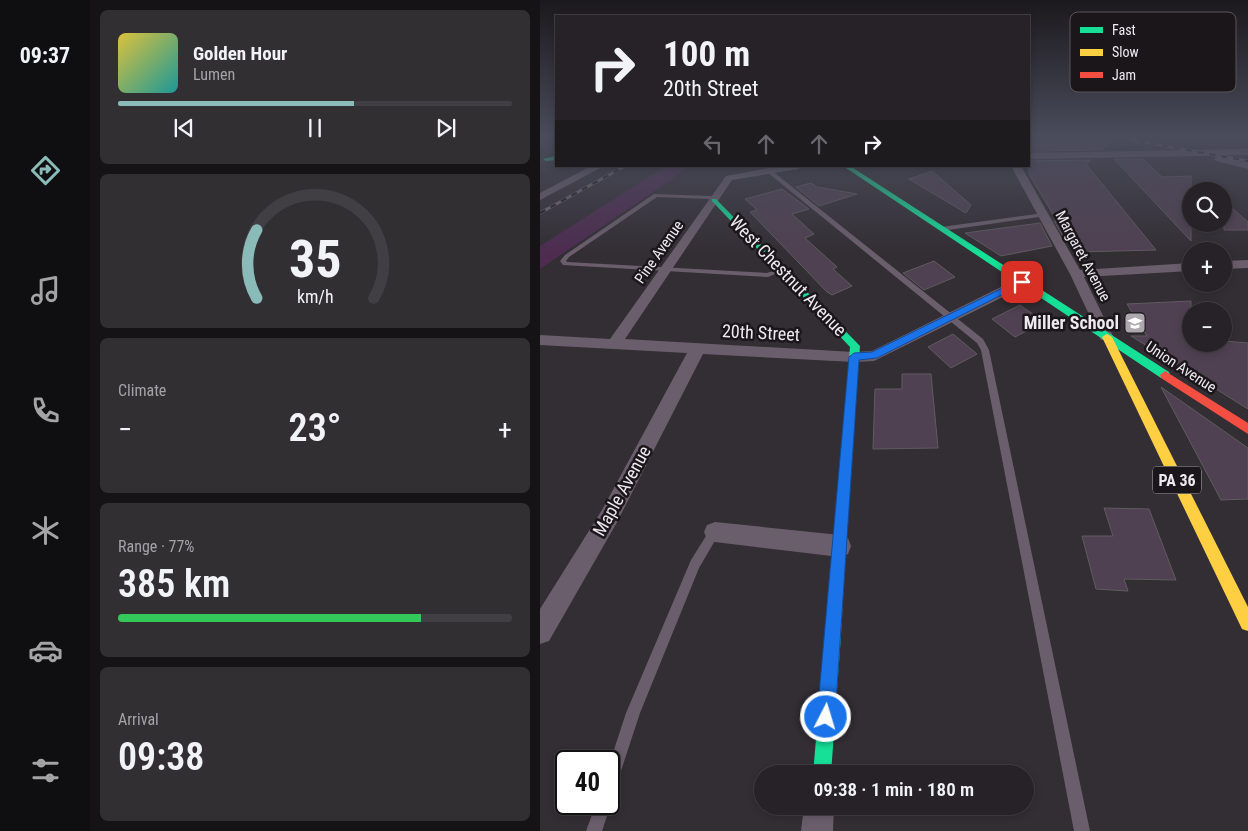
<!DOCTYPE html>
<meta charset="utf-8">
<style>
:root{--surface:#262227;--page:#322f33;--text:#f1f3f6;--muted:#a4a4a7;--line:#423f44;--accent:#8bbbb9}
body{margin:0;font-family:"Roboto Condensed",sans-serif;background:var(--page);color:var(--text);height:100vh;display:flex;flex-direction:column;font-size:19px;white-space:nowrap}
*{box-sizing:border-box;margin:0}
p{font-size:16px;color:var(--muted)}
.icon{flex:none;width:28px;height:28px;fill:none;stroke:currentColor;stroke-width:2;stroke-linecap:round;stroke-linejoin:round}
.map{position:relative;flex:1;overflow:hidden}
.side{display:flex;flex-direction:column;gap:10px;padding:10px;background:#151315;width:450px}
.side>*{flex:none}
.guide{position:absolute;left:15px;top:15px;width:475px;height:152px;border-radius:0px;box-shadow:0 2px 8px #0003,0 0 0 1px var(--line);background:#262227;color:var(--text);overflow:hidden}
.buttons{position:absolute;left:642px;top:182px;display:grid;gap:10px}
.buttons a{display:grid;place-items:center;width:50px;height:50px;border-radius:50%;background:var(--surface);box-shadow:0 2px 8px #0003,0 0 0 1px var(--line);font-size:25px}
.speed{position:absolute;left:15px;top:750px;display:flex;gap:10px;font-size:25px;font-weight:700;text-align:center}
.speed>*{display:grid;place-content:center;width:65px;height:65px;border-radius:50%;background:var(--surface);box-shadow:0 2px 8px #0003,0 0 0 1px var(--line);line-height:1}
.speed .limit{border:2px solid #111;border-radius:8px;background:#fff;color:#111}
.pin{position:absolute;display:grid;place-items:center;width:42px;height:42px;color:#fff;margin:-21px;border-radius:10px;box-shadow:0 2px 8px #0006}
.me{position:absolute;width:55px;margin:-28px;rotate:5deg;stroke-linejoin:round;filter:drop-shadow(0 0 4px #0008)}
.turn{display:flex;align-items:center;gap:18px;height:105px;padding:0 25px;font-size:22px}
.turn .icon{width:65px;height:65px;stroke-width:2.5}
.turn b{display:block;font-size:35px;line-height:42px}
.lanes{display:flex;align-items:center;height:48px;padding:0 25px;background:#0003;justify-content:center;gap:25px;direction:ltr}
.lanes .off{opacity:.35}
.big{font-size:38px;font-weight:600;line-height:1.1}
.side .card{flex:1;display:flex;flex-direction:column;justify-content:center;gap:8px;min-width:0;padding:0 18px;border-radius:8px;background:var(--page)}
.side .dial{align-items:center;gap:0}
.dial svg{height:130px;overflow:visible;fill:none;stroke:var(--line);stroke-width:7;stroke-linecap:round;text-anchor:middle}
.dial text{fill:var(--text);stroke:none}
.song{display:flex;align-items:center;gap:15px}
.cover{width:60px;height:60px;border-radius:8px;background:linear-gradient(135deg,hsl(50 70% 55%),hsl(180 70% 35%))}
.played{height:5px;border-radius:2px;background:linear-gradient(90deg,var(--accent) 60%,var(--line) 60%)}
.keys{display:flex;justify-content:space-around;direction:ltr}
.heat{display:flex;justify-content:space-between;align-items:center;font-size:28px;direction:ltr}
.charge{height:8px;border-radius:4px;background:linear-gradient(90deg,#34c759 77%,var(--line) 0)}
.trip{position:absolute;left:214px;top:765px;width:280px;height:50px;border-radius:25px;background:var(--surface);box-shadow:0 2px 8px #0003,0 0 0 1px var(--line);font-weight:600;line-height:50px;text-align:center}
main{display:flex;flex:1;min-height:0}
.tab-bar{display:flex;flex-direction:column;width:90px;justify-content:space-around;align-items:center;background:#0f0e10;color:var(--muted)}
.tab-bar .icon{width:35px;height:35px}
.tab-bar .active{color:var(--accent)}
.tab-bar b{font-size:22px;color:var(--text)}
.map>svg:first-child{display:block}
</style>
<main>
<nav class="tab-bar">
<b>09:37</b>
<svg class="icon active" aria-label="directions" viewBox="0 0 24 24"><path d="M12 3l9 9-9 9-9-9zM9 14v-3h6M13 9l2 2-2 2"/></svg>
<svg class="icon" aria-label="music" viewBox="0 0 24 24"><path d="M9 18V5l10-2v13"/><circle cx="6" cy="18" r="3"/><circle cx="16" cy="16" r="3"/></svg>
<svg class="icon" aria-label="phone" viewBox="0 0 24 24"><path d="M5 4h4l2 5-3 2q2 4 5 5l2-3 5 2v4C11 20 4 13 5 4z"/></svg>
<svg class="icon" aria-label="climate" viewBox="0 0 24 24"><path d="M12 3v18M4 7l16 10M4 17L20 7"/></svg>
<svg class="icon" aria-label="car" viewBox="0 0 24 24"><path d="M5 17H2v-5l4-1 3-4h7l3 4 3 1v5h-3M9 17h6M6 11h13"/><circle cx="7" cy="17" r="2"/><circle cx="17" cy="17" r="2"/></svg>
<svg class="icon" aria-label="filters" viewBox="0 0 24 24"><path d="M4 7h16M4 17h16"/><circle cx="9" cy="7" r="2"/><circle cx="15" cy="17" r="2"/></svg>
</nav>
<section class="side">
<div class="card">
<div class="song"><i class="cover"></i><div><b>Golden Hour</b><p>Lumen</p></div></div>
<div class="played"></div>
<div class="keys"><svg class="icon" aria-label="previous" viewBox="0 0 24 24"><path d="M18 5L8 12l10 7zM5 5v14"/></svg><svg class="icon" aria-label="pause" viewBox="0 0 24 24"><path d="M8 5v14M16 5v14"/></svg><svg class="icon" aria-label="next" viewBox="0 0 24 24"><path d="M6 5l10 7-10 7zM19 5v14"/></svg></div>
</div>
<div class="card dial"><svg viewBox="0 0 100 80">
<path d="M14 69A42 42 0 1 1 86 69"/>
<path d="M14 69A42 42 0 0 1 14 27" stroke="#8bbbb9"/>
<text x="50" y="56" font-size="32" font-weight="700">35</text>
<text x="50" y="72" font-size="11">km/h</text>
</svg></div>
<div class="card"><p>Climate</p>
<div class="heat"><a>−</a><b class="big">23°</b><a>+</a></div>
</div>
<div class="card"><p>Range · 77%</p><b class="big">385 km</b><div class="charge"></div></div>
<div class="card"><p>Arrival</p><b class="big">09:38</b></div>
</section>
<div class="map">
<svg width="708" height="831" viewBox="0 0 708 831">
<rect width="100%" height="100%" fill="#332e34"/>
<!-- green -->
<path fill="#4d2c50" d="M126 166H151L0 269V246Z"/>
<!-- building -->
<path fill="#4f4151" stroke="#5f5b5f" d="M573 140 562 150 489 151V141Z
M574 159H603L622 177 651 176V241Z
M551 160 546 164 616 250 536 252 529 242 527 243 514 221H517L489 174V161Z
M392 171 431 205 426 213 369 179Z
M271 183 277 187 317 194 279 206 256 187Z
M242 189 269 209 252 214 274 234 265 238 297 267 293 269 312 286 292 295 287 292 210 212 217 210 205 199Z
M684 201 708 222V230H684Z
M500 223 512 246 461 256 425 233Z
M394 261 415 277 384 290 363 273Z
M651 301V344H684V341L708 343V409L591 336H607L587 304Z
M480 305 504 322 475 337 452 319Z
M413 334 437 354 411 368 388 347Z
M362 374H391L398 448 333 449 335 389H362Z
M621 387 708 448V499L681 500Z
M564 508 609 509 636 580 584 579 588 591 556 589 542 536H573Z"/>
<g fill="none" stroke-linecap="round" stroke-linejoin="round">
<!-- lane -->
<path fill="#6b5e6c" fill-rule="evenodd" d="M227 170H231L443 339 449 350 550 831H534L441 350 437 343 227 172Z
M114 194 171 196 177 200 174 202 170 199 117 197 29 257 26 261 27 262 227 273 242 268 245 270 228 277 23 265 20 261 25 255Z
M504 213 506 214V216L401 231 398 229 401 227Z
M175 527 179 528 180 532 159 568 100 713 76 786 74 791 69 793V765L86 713 151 560 171 528Z
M69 800 71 804 62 831H46L56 804H69Z"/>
<!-- street -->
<path fill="#6b5e6c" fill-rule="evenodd" d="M708 149V155L489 159V153Z
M679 156 708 163V169L676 161 674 159Z
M51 166 62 167 0 200V193Z
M240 166H262L258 169 192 180 85 339 314 352 332 351 477 279 482 278 489 282 487 285 334 361 314 362 163 354 76 524 9 641 0 644V609L62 510 147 353 0 345V335L70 339 186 176Z
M471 166H481L540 270 651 263V271L544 277 573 336 571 340H561L530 274Z
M708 260V268L684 269V261Z
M175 522 300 535 308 538 311 546 308 554 300 557 175 542 167 539 164 532 167 525Z
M264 806H294L293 831H261Z"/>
<!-- fast -->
<path fill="#16e098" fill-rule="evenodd" d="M16 156V160L6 161 3 159Z
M49 166H62L59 168Z
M303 166H310L629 372 630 375 629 378H621Z
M172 199H176L320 346 309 498 308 502 303 504 298 502 297 498 310 347 172 201Z
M293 627 299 629 301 635 291 774H273L285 635 287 629Z"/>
<!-- slow -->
<path fill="#ffcf43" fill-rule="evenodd" d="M567 334 572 337 708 607V631L702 629 562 337Z"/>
<!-- jam -->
<path fill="#f24e42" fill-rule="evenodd" d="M625 371 708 423V434L621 378 620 375Z
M303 492 308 494 309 498 301 635 299 641 293 643 287 641 285 635 297 498 298 494Z"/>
<!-- rail casing -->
<g stroke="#6f6770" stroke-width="3">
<path id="rail" d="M575 137 708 161
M0 213 85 166"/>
</g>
<!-- rail -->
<use href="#rail" stroke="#1a161a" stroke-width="2" stroke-dasharray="6" stroke-linecap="butt"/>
</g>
<!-- sky -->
<linearGradient id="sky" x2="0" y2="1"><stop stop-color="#1c191d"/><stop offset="0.54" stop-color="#4a4c5c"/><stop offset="1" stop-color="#4a4c5c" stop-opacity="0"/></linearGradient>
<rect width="708" height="253" fill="url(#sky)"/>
<!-- route -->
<path fill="#1a73e8" stroke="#114b97" d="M479 280 487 282 337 358 319 360 295 717 293 723 286 726 280 723 277 717 309 357 314 353 332 352Z"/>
<!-- icons -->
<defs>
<g id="school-square" transform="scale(1.125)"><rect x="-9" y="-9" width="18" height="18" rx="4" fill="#ada8ae" stroke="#1a161a"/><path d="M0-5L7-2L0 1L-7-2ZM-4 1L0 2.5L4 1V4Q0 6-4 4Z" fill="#fff"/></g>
</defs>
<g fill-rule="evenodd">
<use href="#school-square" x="595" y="323"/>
</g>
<g text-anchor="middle" stroke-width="5" stroke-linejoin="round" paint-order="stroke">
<!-- far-street labels -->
<g font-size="15" fill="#efe9ef" stroke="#1a161a">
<text transform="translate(119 252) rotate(-55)" y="5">Pine Avenue</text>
<text transform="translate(543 256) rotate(62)" y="5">Margaret Avenue</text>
<text transform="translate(641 367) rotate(33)" y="5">Union Avenue</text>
</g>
<!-- shield labels -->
<rect fill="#1a161a" stroke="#afaaaf" stroke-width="1" x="613" y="466.5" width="48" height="27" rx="4"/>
<g font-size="16" font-weight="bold" fill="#efe9ef">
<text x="637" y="486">PA 36</text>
</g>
<!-- street labels -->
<g font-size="18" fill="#efe9ef" stroke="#1a161a">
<text transform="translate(248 276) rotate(46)" y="6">West Chestnut Avenue</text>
<text transform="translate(221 333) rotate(3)" y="6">20th Street</text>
<text transform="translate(82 491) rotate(-61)" y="6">Maple Avenue</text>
</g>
<!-- poi labels -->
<g font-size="18" font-weight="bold" fill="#efe9ef" stroke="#1a161a" text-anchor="end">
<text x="579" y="329">Miller School</text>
</g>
</g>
<!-- legend -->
<rect x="530" y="12" width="166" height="80" rx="8" fill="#1a161a" stroke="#5a555a" stroke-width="1"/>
<rect x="540" y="27" width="23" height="6" fill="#16e098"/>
<rect x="540" y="49" width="23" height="7" fill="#ffcf43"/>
<rect x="540" y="72" width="23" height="6" fill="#f24e42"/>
<g font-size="14" fill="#efe9ef">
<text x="572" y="35">Fast</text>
<text x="572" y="57">Slow</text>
<text x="572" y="80">Jam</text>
</g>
</svg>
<div class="buttons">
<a><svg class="icon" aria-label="search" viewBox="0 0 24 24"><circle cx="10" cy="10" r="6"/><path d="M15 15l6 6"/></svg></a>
<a>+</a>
<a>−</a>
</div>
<div class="speed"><div class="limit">40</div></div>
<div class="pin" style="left:482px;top:282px;background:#d93025"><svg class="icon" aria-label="arrive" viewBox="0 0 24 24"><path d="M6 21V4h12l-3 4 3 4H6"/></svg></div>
<svg class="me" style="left:286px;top:717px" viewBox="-20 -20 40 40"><circle r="17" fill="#1a73e8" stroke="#fff" stroke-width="3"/><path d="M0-11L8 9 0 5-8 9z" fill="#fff"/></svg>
<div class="trip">09:38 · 1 min · 180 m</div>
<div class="guide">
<div class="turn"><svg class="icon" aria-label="right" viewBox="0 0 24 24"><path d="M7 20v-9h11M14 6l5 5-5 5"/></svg><div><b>100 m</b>20th Street</div></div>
<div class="lanes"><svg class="icon off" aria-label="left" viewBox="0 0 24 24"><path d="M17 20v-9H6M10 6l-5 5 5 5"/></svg><svg class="icon off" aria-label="ahead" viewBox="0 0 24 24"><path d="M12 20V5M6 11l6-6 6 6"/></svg><svg class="icon off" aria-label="ahead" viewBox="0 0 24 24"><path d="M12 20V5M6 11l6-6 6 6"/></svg><svg class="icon" aria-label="right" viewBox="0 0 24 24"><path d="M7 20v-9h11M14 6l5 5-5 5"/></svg></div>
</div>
</div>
</main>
